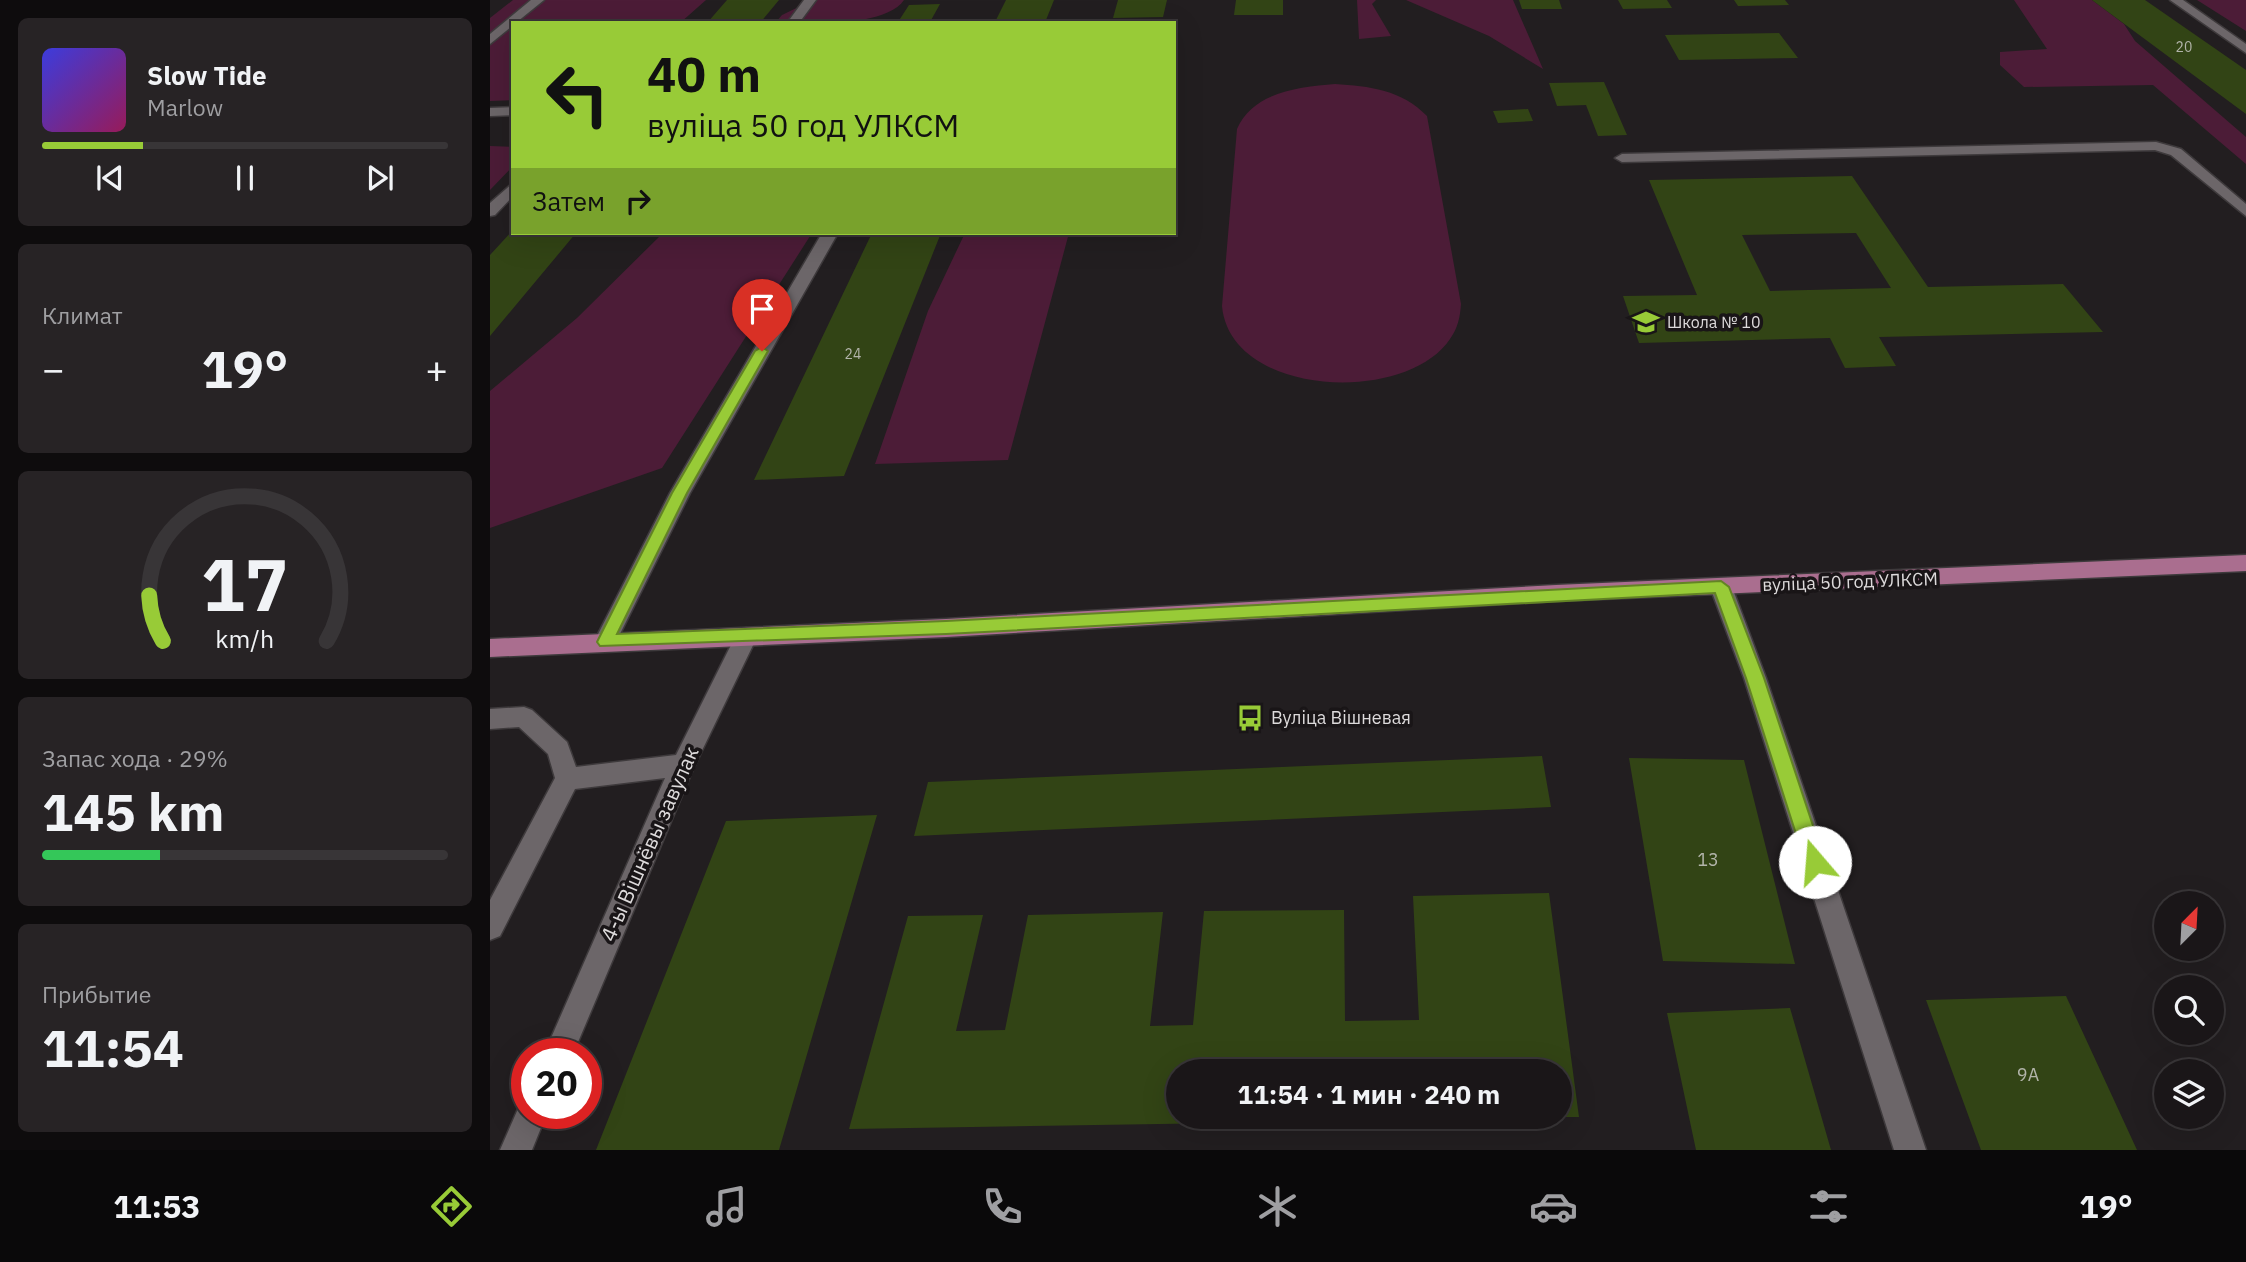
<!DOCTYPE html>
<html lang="ru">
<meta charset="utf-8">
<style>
:root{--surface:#1a1618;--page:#272325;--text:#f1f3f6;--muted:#9f9fa2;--line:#383537;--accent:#98cb37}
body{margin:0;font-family:"IBM Plex Sans",sans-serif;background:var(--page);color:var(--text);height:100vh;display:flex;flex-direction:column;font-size:26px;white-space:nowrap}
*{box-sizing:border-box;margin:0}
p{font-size:23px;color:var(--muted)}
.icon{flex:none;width:38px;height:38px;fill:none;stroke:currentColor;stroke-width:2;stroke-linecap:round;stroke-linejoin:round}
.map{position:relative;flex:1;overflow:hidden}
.side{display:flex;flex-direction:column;gap:18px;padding:18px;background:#0e0c0d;width:490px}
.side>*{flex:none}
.hud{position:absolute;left:21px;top:21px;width:665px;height:214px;border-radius:0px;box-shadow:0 7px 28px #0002,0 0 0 2px var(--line);background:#98cb37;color:#111;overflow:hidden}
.needle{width:46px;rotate:24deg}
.tools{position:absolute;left:1664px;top:891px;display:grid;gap:14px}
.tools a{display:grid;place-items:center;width:70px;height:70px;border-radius:50%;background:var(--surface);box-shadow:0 7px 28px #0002,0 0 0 2px var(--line);font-size:35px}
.speed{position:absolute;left:21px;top:1038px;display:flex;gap:14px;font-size:35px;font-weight:700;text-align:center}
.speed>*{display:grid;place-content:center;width:91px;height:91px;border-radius:50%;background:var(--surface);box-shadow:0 7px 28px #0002,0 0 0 2px var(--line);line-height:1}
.speed .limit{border:10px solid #d22;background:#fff;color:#111}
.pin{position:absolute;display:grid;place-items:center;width:60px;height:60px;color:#fff;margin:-72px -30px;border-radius:50% 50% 50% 0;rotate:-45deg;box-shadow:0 0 7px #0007}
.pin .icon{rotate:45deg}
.me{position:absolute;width:77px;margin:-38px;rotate:342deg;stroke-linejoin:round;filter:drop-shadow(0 0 5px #0008)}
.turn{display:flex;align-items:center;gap:24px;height:147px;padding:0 21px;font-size:32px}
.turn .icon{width:91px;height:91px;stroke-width:2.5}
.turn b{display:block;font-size:49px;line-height:60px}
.then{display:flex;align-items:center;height:66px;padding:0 21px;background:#0003;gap:14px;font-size:26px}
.big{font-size:52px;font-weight:700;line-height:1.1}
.side .tile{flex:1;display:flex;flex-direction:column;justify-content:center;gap:10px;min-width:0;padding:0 24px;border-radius:10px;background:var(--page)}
.side .dial{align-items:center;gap:0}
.dial svg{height:182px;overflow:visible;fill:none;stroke:var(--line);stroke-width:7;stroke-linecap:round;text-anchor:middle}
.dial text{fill:var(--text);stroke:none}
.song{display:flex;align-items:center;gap:21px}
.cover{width:84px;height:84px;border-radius:10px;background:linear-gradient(135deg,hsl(240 70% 55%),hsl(330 70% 35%))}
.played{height:7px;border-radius:4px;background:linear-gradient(90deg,var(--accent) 25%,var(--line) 25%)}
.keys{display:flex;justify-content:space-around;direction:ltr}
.heat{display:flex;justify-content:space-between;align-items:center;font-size:38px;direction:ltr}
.charge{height:10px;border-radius:5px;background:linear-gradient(90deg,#34c759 29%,var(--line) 0)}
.trip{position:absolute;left:676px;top:1059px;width:406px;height:70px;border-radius:35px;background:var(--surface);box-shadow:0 7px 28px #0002,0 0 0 2px var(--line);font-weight:700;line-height:70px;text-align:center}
.tab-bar{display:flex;height:112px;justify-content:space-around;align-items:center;background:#0a090a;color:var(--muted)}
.tab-bar .icon{width:49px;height:49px}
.tab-bar .on{color:var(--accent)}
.tab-bar b{font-size:32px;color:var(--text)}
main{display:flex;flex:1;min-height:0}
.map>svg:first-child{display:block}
</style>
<main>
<section class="side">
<div class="tile">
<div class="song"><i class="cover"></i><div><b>Slow Tide</b><p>Marlow</p></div></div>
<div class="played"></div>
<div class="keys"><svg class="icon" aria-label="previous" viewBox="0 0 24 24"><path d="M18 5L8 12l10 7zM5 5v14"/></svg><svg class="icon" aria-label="pause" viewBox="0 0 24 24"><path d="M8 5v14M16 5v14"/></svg><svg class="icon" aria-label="next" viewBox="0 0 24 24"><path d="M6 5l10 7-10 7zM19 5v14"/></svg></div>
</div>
<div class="tile"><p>Климат</p>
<div class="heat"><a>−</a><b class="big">19°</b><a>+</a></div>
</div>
<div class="tile dial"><svg viewBox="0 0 100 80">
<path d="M14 69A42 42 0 1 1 86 69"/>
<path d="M14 69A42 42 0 0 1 8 49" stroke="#98cb37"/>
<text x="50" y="56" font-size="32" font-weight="700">17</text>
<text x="50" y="72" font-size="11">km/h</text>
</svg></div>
<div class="tile"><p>Запас хода · 29%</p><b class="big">145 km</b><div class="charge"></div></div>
<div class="tile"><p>Прибытие</p><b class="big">11:54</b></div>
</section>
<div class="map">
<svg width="1756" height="1150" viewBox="0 0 1756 1150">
<rect width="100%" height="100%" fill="#221e20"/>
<!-- green -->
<path fill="#4c1c37" d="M23 0H216L190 23H23V100L0 101V18Z
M323 0H414C395 28 316 23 285 23L292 15Z
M867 0H886L882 4 901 36 869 39Z
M916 0H1023L1053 69 999 36Z
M1524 0H1602L1634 24 1645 41 1756 137V164L1663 85 1534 87 1510 65V52L1557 49Z
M1707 0H1756V31Z
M845 84C879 86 912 90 937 116L971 304C970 317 968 328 960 339 916 405 740 397 732 306L747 129C763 92 809 87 845 84Z
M0 146 23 147V166L0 190Z
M173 233H322L172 468 0 528V391L87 318Z
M475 233H579L518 460 385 464 438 311Z"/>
<!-- building -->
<path fill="#324415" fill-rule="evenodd" d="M237 0H289L270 23H217Z
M516 0H564L556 20H506Z
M628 0H677L673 17 623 18Z
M746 0H793V15H744Z
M1029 0H1069L1072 9H1032Z
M1128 0H1177L1182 8 1133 9Z
M1244 0H1295L1299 5 1248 6Z
M1602 0H1655L1756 70V114Z
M450 4 440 22H408L419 5Z
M1289 33 1308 58 1189 60 1175 35Z
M1114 82 1137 135 1108 136 1096 105 1067 106 1059 83Z
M1038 109 1043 121 1008 123 1003 111Z
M1362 176 1438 287 1573 284 1613 332 1389 337 1406 366 1355 368 1340 338 1149 343 1133 296 1207 295 1159 180ZM1366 233 1401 288 1280 291 1252 235Z
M23 230V233H86L0 336V255Z
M382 233H451L354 476 264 480Z
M1052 756 1061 807 424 836 438 782Z
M1139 758 1254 760 1305 964 1173 961Z
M387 815 289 1150H106L236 821Z
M1059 893 1089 1117H1069V1071H688V1116L976 1119 359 1129 418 916 493 915 466 1031 515 1030 538 915 673 912 660 1026 703 1025 714 911 854 910 855 1021 929 1020 923 896Z
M1576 996 1647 1150H1491L1436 1000Z
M1300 1008 1341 1150H1206L1177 1013Z"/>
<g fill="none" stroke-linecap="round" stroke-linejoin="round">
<!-- minor casing -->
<g stroke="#3e3a3c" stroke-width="3">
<path id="minor" d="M41 0H54L0 44V34Z
M314 0H326L309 23H297Z
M1680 0H1693L1756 44V53Z
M23 107V115L0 116V108Z
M1666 142 1691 149 1756 204V216L1681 155 1665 150 1132 162 1125 158 1132 154Z
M23 183V196L5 215 0 216V203Z
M332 233H348L200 493 123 648 115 651 107 648 104 642 180 493Z
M1231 579 1238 581 1242 587 1276 678 1436 1150H1404L1254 678 1220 587 1224 581Z
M256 628 264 631 267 637 204 767 83 1054H54L175 778 85 789 10 936 0 940V900L65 778 58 754 29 727 0 729V709L34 707 42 710 77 742 86 767 186 755 248 631Z
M37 1100V1113H57L42 1150H10L31 1102Z"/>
</g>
<!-- major casing -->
<g stroke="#3e3a3c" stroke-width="3">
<path id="major" d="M1756 555V571L1066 601 456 637 0 657V639L456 619 1066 585Z"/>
</g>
<!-- minor -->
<use href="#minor" fill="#6c6669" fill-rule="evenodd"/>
<!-- major -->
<use href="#major" fill="#aa6e8f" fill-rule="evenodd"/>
</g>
<!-- route -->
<path fill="#98cb37" stroke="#638424" stroke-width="2" d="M272 347 278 351 197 493 127 634 456 621 1231 581 1239 587 1274 678 1335 862 1332 868 1325 871 1318 868 1315 862 1256 678 1225 593 456 634 110 646 107 642 182 493 265 351Z"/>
<!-- icons -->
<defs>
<g id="school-bare" transform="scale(2.1)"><path d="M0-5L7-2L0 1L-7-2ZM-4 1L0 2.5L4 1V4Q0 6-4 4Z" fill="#98cb37" stroke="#191517" stroke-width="2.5" paint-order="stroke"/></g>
<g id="bus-bare" transform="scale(2.1)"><path d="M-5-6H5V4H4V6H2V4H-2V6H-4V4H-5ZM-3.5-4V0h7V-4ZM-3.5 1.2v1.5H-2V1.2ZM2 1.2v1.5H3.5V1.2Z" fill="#98cb37" stroke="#191517" stroke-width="2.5" paint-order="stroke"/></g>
</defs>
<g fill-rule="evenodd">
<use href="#school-bare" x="1156" y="322"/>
<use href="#bus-bare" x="760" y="718"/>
</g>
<g text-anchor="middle" stroke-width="7" stroke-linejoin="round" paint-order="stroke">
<!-- number labels -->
<g font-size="14" fill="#b2b4aa">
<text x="1694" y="52">20</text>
<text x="363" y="359">24</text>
</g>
<!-- far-poi labels -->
<g font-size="16" fill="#dddadb" stroke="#191517" text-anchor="start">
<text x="1177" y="328">Школа № 10</text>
</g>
<!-- street labels -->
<g font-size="18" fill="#dddadb" stroke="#191517">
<text transform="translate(1360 582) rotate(-2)" y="6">вуліца 50 год УЛКСМ</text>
</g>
<!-- poi labels -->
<g font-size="18" fill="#dddadb" stroke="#191517" text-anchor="start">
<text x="781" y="724">Вуліца Вішневая</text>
</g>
<!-- near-number labels -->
<g font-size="18" fill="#b2b4aa">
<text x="1218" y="866">13</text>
<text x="1538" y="1081">9А</text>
</g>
<!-- near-street labels -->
<g font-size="21" fill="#dddadb" stroke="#191517">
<text transform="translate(160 844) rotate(-66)" y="7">4-ы Вішнёвы завулак</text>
</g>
</g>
</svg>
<div class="tools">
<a><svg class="needle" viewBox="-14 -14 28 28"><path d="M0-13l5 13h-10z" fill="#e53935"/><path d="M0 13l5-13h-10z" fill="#9f9fa2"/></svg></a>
<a><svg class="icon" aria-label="search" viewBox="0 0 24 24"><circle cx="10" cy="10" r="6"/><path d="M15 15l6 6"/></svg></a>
<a><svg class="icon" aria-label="layers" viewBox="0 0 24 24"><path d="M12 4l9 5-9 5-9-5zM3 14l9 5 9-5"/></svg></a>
</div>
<div class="speed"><div class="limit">20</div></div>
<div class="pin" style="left:272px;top:351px;background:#d93025"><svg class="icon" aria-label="arrive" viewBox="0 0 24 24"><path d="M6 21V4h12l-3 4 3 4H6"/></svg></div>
<svg class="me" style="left:1325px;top:862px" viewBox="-20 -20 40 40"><circle r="19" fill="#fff"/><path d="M0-13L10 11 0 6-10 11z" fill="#98cb37"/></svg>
<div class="trip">11:54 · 1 мин · 240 m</div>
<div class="hud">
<div class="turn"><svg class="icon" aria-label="left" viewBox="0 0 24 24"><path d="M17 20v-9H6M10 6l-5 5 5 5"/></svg><div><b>40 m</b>вуліца 50 год УЛКСМ</div></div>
<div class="then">Затем<svg class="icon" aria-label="right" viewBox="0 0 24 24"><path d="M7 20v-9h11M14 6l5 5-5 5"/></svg></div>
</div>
</div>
</main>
<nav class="tab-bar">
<b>11:53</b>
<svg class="icon on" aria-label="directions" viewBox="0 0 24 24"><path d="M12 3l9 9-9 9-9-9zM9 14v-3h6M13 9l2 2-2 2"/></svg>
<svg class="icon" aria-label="music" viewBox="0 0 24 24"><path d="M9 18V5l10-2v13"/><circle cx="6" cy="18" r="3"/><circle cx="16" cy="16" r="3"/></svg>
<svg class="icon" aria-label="phone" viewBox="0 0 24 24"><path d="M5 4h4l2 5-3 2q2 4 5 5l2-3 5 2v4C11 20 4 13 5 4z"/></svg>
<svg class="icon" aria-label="climate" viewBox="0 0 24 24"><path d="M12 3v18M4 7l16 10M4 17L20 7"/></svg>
<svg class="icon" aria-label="car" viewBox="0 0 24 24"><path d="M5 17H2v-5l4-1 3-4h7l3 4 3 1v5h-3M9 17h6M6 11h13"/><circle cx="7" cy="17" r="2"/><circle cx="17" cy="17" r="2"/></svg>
<svg class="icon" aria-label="filters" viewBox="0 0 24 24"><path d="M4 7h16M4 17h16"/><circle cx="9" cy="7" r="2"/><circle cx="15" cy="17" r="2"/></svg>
<b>19°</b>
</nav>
